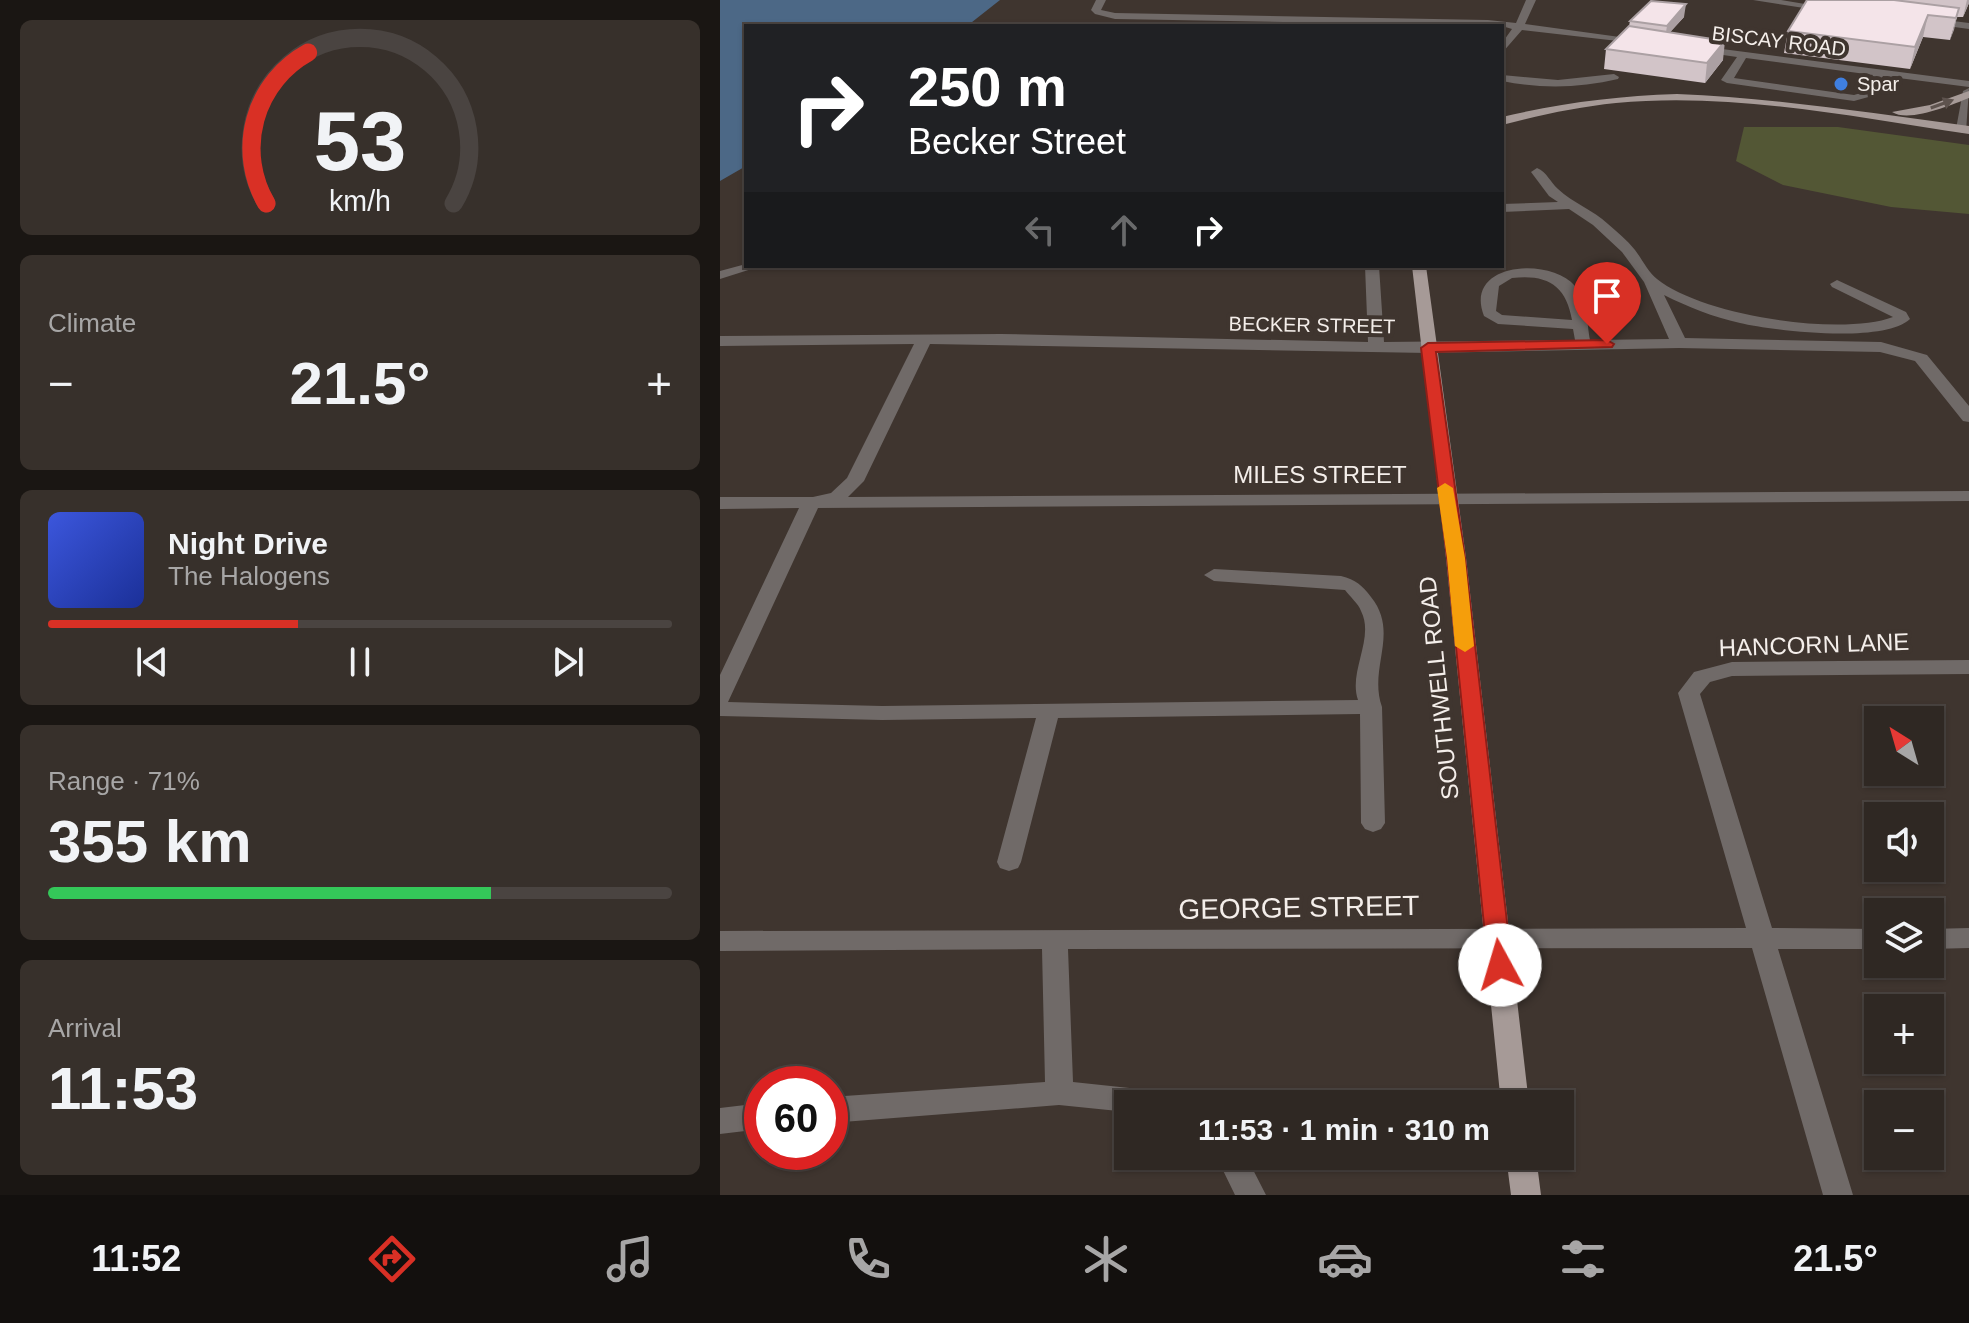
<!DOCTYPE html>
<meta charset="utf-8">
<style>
:root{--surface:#2f2823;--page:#37302b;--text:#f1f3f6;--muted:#a7a6a6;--line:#4a4441;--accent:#d93025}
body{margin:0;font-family:Arial,sans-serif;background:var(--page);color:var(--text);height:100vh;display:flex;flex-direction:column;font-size:30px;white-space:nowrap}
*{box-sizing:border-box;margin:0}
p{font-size:26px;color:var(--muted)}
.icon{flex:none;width:44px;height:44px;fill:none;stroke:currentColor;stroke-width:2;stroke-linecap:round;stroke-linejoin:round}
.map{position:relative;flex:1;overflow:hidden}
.sheet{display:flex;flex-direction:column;gap:20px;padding:20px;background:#1a1613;width:720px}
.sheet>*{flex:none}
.hud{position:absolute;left:24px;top:24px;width:760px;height:244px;border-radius:0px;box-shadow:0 2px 6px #0004,0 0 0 2px var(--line);background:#202124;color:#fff;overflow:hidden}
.needle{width:52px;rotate:323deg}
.buttons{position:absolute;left:1144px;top:706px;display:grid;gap:16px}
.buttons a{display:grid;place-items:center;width:80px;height:80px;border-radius:0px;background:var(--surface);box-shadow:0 2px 6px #0004,0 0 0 2px var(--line);font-size:40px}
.speed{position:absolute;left:24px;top:1066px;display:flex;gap:16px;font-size:40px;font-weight:700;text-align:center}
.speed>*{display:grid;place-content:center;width:104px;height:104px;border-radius:50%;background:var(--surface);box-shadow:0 2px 6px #0004,0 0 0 2px var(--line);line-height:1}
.speed .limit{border:12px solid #d22;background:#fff;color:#111}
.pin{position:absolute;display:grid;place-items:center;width:68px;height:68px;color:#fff;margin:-82px -34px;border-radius:50% 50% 50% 0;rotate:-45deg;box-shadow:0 0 8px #0007}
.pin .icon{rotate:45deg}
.me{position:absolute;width:88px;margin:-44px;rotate:354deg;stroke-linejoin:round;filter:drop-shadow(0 0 6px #0008)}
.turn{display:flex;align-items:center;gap:28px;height:168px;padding:0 32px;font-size:36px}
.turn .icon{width:104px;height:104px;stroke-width:2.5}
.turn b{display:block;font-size:56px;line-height:68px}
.lanes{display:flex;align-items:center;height:76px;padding:0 32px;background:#0003;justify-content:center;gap:40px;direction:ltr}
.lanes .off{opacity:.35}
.big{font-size:60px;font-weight:600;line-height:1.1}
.sheet .tile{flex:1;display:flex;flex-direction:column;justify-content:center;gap:12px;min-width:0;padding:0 28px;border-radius:12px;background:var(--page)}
.sheet .dial{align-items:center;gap:0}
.dial svg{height:208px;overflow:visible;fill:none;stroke:var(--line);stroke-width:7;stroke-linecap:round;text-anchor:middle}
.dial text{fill:var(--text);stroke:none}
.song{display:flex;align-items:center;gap:24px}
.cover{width:96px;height:96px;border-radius:12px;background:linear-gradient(135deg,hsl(230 70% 55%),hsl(230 70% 35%))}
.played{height:8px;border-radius:4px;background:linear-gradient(90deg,var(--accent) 40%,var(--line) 40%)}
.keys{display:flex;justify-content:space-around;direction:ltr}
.heat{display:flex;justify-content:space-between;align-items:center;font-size:44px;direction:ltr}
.charge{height:12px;border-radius:6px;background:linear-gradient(90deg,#34c759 71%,var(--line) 0)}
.trip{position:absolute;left:394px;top:1090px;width:460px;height:80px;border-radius:0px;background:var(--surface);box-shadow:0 2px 6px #0004,0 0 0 2px var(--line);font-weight:600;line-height:80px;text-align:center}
.tab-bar{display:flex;height:128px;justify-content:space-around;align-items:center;background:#13100e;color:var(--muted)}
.tab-bar .icon{width:56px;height:56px}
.tab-bar .selected{color:var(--accent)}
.tab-bar b{font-size:36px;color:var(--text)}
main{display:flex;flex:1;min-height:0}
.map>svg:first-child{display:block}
</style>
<main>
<section class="sheet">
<div class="tile dial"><svg viewBox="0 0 100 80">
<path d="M14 69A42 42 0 1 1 86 69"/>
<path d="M14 69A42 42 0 0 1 30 11" stroke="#d93025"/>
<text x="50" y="56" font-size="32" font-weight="700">53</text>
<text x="50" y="72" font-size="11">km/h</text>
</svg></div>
<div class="tile"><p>Climate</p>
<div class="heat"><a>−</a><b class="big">21.5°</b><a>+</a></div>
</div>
<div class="tile">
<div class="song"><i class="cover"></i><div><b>Night Drive</b><p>The Halogens</p></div></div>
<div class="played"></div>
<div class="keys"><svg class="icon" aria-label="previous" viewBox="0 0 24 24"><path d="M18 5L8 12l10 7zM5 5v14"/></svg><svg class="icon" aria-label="pause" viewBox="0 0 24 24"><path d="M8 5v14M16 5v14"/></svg><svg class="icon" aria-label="next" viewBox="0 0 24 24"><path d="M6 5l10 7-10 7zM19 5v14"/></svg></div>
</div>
<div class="tile"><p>Range · 71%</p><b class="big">355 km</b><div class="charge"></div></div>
<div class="tile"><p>Arrival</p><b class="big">11:53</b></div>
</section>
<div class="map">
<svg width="1249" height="1195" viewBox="0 0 1249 1195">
<rect width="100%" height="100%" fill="#3f352f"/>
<!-- green -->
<path fill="#535735" d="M1024 127H1118L1249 145V214L1171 207 1063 185 1016 161Z"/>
<!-- water -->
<path fill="#4c6886" d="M0 0H280L247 26H26V166L0 181Z"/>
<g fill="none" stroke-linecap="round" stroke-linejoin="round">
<!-- minor -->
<path fill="#706a68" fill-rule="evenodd" d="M376 0H386L381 10 395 13 768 20 796 23 806 0H816L805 24 929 41 924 44 802 30 782 53V43L792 29 782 26 395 19 375 14 371 10Z
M1033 0H1061L1115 9 1110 12Z
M1209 18 1249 23V29L1205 23 1204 21Z
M979 46 1249 81V87L1163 76 1152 96 1134 101 1007 83 1001 80 1017 57 975 51 974 49ZM1026 58 1153 75 1144 92 1134 95 1014 78Z
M894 74 899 77 898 79C860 88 821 89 782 81V75L838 80Z
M1249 88 1246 132 1242 133 1236 129 1243 91Z
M817 168C827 172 830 182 838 189 853 203 873 210 888 224 897 232 907 240 915 250 922 259 928 272 937 279 981 315 1120 337 1173 317L1112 287 1110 284 1117 280 1186 312 1190 319C1163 344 1055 331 1020 323 993 317 968 307 944 295L965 338 1161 342 1207 355 1249 406V422L1243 421 1195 361 1160 352 959 348 708 353 210 344 144 481 128 497 1249 491V501L98 508 8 702 162 706 638 700C628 672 655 638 641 611 638 603 630 597 625 590L494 581 484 575 494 569 621 576C636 580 642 585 651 597 680 633 648 668 662 707L665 823 661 829 653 832 645 829 641 823 640 714 338 718 301 862 298 868 289 871 280 868 277 862 316 718 162 720 0 716V675L79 508 0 509V497H93L111 493 127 478 194 344 0 346V336L281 334 648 342 645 266H659L664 342 855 340 853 329 778 324 764 316C743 263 829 256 855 286 867 301 867 323 870 340L949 339 924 282 902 252 873 225 849 209 782 212V204L838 202 829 196 811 172ZM792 278C827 274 846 285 852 320L782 315 776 311 779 286Z
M26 264 41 266 0 279V271Z
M1249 660V674L1012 676 990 682 980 694 1052 928 1158 929V949H1058L1133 1195H1103L1032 948 348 949 353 1082 447 1092 457 1095 461 1104H408V1112L339 1105 110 1123V1097L325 1082 322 949 0 951V931L1026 928 958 693 974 672 1012 662Z
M1249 928V948L1210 949V929Z
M42 1103V1129L0 1134V1108Z
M496 1156H526L546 1195H515Z"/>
<!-- major -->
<path fill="#a69a97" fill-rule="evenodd" d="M1249 91V98C1231 105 1189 123 1172 112L1210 105Z
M957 94C1055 98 1152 113 1249 126V134C1133 117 1013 92 896 103 857 107 820 115 782 125V117C841 103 896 96 957 94Z
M692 266H706L746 558 809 1104H781L726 558Z
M786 1156H816L821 1195H791Z"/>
</g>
<!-- wall -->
<path fill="#d2c4c8" d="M1087 0H1249V3L1243 17H1237L1230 40 1203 37 1190 69 1064 53 1068 31Z
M964 17 950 32 1003 60 985 83 884 69 886 49 909 26 910 21Z"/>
<!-- shaded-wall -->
<path fill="#aba0a3" d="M1247 0H1249V3L1243 17Z
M966 4 964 17 945 38 947 26Z
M1239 8 1234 30 1230 40 1236 18Z
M1208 15 1203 37 1190 69 1195 47Z
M1005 41 1003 60 985 83 987 63Z"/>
<!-- building -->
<path fill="#f4e4e9" stroke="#aba0a3" stroke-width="2" d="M1087 0H1174L1239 8 1236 18 1208 15 1195 47 1068 31Z
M931 1 966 4 947 26 910 21Z
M909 26 1005 41 987 63 886 49Z"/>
<!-- one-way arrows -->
<defs><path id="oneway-solid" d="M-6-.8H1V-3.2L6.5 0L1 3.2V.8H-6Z" transform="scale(2)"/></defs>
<use fill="#5e534e" href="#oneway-solid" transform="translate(1222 104) rotate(-20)"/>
<!-- route -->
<path fill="#d93025" stroke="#8d1f18" stroke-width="2" d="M887 340 894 344 892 347 716 352 745 558 792 965 788 972 780 975 771 972 768 965 727 558 701 348 708 343Z"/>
<!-- slow -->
<path fill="#f59e0b" d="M725 483 733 488 745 558 754 646 745 652 735 646 727 558 717 488Z"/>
<!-- markers -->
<circle fill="#3f7fe0" stroke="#3f352f" stroke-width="3" cx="1121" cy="84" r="8"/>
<g text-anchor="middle" stroke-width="8" stroke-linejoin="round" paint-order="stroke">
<!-- far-street labels -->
<g font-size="20" fill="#f4eeea" stroke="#3f352f">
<text transform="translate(1059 41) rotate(7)" y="7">BISCAY ROAD</text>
<text transform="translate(592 325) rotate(1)" y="7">BECKER STREET</text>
</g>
<!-- far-poi labels -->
<g font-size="20" fill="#f4eeea" stroke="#3f352f" text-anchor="start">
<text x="1137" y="91">Spar</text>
</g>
<!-- street labels -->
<g font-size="24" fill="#f4eeea" stroke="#3f352f">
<text x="600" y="483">MILES STREET</text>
<text transform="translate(1094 645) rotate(-2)" y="8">HANCORN LANE</text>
<text transform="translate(719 688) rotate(-96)" y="8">SOUTHWELL ROAD</text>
</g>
<!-- near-street labels -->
<g font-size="28" fill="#f4eeea" stroke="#3f352f">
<text transform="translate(579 907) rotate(-1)" y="10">GEORGE STREET</text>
</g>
</g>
</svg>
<div class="buttons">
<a><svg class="needle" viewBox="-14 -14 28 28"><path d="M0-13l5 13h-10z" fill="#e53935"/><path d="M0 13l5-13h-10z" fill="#a7a6a6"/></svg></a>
<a><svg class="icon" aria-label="sound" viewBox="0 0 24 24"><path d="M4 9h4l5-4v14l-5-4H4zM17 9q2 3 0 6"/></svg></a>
<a><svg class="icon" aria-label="layers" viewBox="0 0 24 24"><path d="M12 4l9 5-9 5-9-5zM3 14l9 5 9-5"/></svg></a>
<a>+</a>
<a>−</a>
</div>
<div class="speed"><div class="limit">60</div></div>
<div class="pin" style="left:887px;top:344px;background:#d93025"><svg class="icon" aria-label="arrive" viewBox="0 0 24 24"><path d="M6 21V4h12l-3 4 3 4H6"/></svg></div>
<svg class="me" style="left:780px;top:965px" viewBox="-20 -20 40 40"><circle r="19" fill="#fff"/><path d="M0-13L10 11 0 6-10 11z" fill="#d93025"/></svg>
<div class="trip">11:53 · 1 min · 310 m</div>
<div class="hud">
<div class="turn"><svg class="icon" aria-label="right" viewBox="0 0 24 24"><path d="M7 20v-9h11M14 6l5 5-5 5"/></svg><div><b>250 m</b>Becker Street</div></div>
<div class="lanes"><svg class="icon off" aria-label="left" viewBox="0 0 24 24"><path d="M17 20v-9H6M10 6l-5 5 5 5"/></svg><svg class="icon off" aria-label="ahead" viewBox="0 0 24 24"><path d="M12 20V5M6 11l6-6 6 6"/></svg><svg class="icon" aria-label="right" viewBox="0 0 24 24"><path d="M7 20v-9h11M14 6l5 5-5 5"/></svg></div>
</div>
</div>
</main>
<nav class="tab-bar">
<b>11:52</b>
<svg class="icon selected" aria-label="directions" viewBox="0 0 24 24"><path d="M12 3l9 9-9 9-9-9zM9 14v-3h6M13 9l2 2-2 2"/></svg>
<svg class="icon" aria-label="music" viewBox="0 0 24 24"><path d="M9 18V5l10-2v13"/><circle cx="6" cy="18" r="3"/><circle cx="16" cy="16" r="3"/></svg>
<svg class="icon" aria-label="phone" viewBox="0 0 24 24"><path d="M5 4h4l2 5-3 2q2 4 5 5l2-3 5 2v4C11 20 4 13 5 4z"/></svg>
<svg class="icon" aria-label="climate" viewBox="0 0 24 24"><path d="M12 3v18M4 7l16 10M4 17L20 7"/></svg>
<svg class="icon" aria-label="car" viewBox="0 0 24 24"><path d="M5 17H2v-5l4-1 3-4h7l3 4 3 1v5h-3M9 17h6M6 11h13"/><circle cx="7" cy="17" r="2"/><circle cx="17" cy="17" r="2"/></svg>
<svg class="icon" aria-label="filters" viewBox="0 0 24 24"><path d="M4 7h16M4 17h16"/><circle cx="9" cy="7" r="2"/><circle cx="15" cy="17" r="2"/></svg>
<b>21.5°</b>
</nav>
